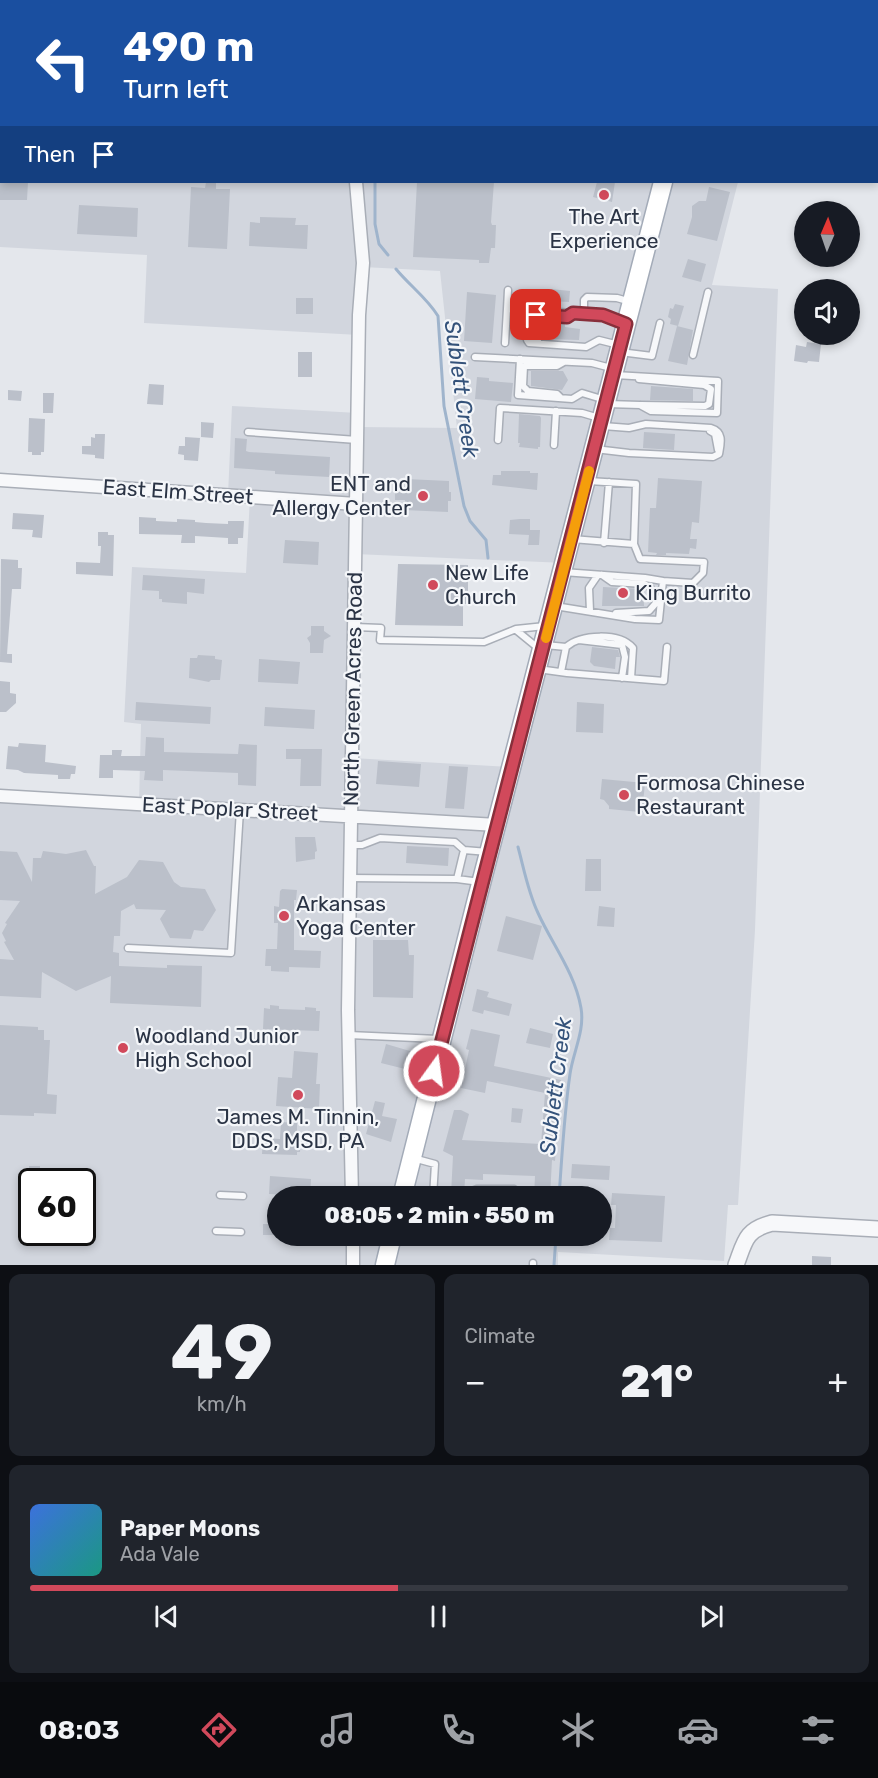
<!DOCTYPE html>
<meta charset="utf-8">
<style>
:root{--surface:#171b24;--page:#20242c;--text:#f1f3f6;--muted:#9ea1a6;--line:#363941;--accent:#d1495b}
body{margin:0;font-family:Rubik,sans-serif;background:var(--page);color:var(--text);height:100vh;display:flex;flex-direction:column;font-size:22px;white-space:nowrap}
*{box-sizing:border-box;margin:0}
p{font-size:20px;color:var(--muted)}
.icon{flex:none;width:33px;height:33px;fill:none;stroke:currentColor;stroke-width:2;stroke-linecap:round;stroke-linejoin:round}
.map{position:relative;height:1265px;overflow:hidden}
.sheet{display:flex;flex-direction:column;gap:9px;padding:9px;background:#0d0f14;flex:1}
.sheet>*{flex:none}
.top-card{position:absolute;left:0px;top:0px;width:879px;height:183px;box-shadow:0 3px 9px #0003;background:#1a4fa0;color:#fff;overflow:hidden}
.needle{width:39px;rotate:2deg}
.tools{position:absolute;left:794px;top:201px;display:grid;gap:12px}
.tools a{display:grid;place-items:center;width:66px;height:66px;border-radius:50%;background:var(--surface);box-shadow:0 3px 9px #0003;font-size:30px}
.speed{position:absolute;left:18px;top:1168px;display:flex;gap:12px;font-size:30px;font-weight:700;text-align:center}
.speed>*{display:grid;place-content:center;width:78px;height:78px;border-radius:50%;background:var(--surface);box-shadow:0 3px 9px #0003;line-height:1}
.speed .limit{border:3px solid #111;border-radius:9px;background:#fff;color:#111}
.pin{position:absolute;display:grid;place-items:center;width:51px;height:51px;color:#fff;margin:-26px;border-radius:12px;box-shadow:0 3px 9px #0006}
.me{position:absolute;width:66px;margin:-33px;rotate:14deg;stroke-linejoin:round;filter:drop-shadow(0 0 4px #0008)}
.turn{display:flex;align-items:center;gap:21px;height:126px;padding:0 24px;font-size:27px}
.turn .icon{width:78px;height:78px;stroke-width:2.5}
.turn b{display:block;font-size:42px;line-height:51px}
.then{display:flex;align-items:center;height:57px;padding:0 24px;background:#0003;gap:12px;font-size:22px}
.big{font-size:45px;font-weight:800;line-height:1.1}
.sheet .card{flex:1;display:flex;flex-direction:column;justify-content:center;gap:9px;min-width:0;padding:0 21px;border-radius:12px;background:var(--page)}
.sheet .dial{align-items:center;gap:0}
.dial b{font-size:78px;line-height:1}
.song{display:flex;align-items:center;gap:18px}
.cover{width:72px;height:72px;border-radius:9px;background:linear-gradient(135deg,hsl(220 70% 55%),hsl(170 70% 35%))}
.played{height:6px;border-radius:3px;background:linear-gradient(90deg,var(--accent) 45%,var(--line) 45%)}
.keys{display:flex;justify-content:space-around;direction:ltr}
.heat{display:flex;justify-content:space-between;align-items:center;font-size:33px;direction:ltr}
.sheet .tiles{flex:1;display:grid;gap:9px;grid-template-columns:1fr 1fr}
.card:last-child{grid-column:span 2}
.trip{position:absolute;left:267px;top:1186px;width:345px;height:60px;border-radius:30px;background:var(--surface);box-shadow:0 3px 9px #0003;font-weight:800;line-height:60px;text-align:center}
.tabs{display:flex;height:96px;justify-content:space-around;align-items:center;background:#090b0e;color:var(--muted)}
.tabs .icon{width:42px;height:42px}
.tabs .on{color:var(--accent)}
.tabs b{font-size:27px;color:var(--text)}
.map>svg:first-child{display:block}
</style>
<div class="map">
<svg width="878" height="1265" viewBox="0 0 878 1265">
<rect width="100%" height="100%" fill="#e4e7ec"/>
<!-- built -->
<path fill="#d2d6de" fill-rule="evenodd" d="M0 0H878V12V2H2V182H738L712 285 778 289 755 930 738 1205H728L724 1261 558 1252V1265H0V796L139 804 141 724 124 722 132 567 246 573 250 497 228 495 232 406 358 413V427L457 428 440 271 363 267 359 335 144 323 147 255 0 247ZM355 554 565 563 511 767 352 758ZM32 1182H82V1233H32ZM278 1197H602V1236H278Z"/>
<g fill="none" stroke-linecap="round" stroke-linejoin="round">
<!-- stream -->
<path stroke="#9fb4cc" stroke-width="3" d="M379 0V2
M375 182V224L379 244 388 255
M396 269C409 285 427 298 438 316L444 406 464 506 470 521 486 540 488 558
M518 847C524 869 528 892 538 913 552 944 575 973 581 1008 585 1031 573 1052 570 1074 564 1115 562 1156 559 1197
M554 1265 556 1236"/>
</g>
<!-- building -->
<path fill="#bbc0ca" d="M0 182H28L27 200H0Z
M206 182H216V189H230L227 249 188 247 191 187 205 188Z
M417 182H494L491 222 492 225H496L495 248H491L489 263H479V260L413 257Z
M597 182H615L612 202 593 197Z
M709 187 730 192 717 241 687 234 692 217V206L699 201H706Z
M79 205 138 208 137 237 77 234Z
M260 217 296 218 295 225H308L307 249 249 246 250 222 260 223Z
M688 259 706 264 701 282 682 277Z
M551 289 570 291 569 302 550 301Z
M467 292 496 295 492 343 464 341Z
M296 298H313V314H296Z
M675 304 684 306 678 326 670 324 671 319 668 317 670 308 673 309Z
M546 320 565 321V327L580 329 579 340 543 339 537 336 538 321Z
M677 326 693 330 687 365 668 361Z
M807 342 821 344 819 362 808 361 807 363 794 361 796 345 806 347Z
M298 352H312V377H298Z
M531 371H563L568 380 562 390 531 386Z
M477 377 489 378V381L513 383 511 402 475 399Z
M149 384 164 385 163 405 147 404Z
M651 386 693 389V401L650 400Z
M8 390 22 391 21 401 8 400Z
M43 393H54L53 413H43Z
M519 414 540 416 541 418 540 447H538V449L519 447 520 443H518Z
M29 418 45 419 44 452H41V455H32V452H28Z
M201 422 214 423 213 438 201 437Z
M644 432 675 434 674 450 643 448Z
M95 434H105L104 459 95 458V455L82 454V446H91V437L95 438Z
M185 437 200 438 198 461 184 460V455L178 454 179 446H185Z
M235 438 247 439 246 451 249 452 330 457 329 477 275 474V471L234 468Z
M501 471H530V473H538L537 490 492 485 493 475H501Z
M658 478 702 481 699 523 692 522 690 539H697L696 549 690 548 689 554 666 553V555H656L657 553 648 552 650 508H656Z
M406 479 449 481V492H451V501H448V512L404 510 405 500H395V490H405Z
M13 513 44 515 42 538 32 537 33 530 12 529Z
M139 517 156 518V521L177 522V519L195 520V522L206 523 228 524V521H244L243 538H238V544H228V538L195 536V543H181L182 535 139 534Z
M520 519H530V530H540L539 545H528L529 535 509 534 510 520Z
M98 532H108V535H114L113 576 76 574V562L100 563 101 546H98Z
M285 540 319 542 318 565 283 563Z
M1 559 18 560V568H22L21 589H12L7 654H12V663L0 662Z
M398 564 468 565V604H463V626L395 625Z
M143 575 205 579 204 594 187 592V604L162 602V599H159V591L142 590Z
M603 587 643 589 644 606H602Z
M311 626H324V631L331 636 324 640 323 653H310V643L307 638 311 635Z
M592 647 618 650 620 657H616L615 669 594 666 590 662Z
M198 655 215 656V659L222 660 220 680H211L209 682 189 678 190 658H197Z
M259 659 300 662 298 684 258 682Z
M0 681 10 682V693L16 694V703L6 712H0Z
M136 702 211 707 210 724 135 720Z
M577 702 604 704 603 733 576 732Z
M265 707 315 710 314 729 264 726Z
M146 737 164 738V752L238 754 239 744 257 745 256 786 238 785V773L163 770V781L144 780 145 771 113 770V778H99L100 755H112V750H122L121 756H145Z
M19 743 46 745 45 762 76 766 75 774H71L70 779H58V775L24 773 18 770 6 769 8 746 18 747Z
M286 749H322L321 786H300L301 759H286Z
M378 761 421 764 419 787 376 784Z
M449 766 468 767 464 809 445 808Z
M602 779 645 783 643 803 650 804V813L609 809V806L604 800 600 799Z
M295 837H315L317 851 315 852V859L296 862Z
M407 846 449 848 448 866 406 863Z
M86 850 94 866H96L95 894 127 877 139 860 163 862 174 882 181 887 205 889 216 910 203 931 194 930 191 939 170 938 160 919 166 910 136 909 134 904 121 911 120 936H114L113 952 119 953V966L167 968V965L202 966 201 1007 110 1003 111 976 76 991 42 972 41 998 0 996V959L14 960 4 942 6 941 2 933 7 924 5 923 20 901 0 900V851L17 852 32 882 33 858H41L43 851 66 854Z
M586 859H601V891H585Z
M282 889 297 890 296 900H294V950L321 951 320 968 289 967V972L271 971V966H265L266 949H277L278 923H274V906L279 907 280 891Z
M599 906 615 908 614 927 597 926Z
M506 916 542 926 533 960 497 951Z
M373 940H408L409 955H414L413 998 373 997Z
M477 989 489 992 487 997 512 1004 509 1016 484 1010 483 1014 472 1011Z
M270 1005 279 1006V1009L305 1010V1007L316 1008V1011H320L319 1031 263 1029 264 1008 270 1009Z
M0 1025 38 1027V1030H44V1040H50L47 1094 57 1095 56 1114 34 1113V1116L0 1115Z
M530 1028 553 1034 550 1048 526 1043Z
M471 1029 500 1035 494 1066 561 1080 555 1161 552 1160 550 1197H534L535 1176 483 1174V1180L465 1179 464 1195 451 1194 453 1156 443 1151 454 1110H461L469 1114 462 1140 541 1144 545 1093 487 1081 485 1093 461 1088 469 1050 466 1049Z
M386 1044 410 1051 405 1069 381 1063Z
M294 1051 318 1053 316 1084H320L319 1109 276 1106 278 1077 292 1078Z
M375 1101 385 1103 382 1116 397 1119 391 1142 366 1134Z
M512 1108 523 1109 521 1123 511 1122Z
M281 1122 297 1123V1133H299L298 1140H301L300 1152H297V1155L262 1154 263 1138 280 1139Z
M572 1164 610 1166 609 1180 571 1178Z
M29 1166H40V1182H29Z
M270 1176 311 1179 310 1196 269 1194Z
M612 1193 665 1196 662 1242 609 1240 610 1228H615L616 1205H611Z
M263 1224H278V1235H263Z
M812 1256 831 1257V1265H812Z"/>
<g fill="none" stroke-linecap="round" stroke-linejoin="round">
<!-- service casing -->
<g stroke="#a9aeb7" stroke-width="9">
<path id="service" d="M736 0 739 1
M500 2V0
M771 2V0
M507 309 508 290
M584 314V300L587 297 617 298 631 302
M538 341H533L532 338 533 316 544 315
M505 343 507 309 529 310
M619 345 599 340 586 347 529 343 527 340 529 310 603 315 623 323
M620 352 652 356 660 323
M693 355 708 292
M475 357 592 363 611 368
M520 359 518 395 572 399 582 393 605 400
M639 379 704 385 711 389 709 404 705 406 641 405
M561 398 557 394 528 391 523 386 524 366H557L564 362
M607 404 640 405 651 411 717 413 718 381 615 375
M710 431 715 434 718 450
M248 432 357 440
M498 440 500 408 582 413 599 418
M554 445 556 411
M595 449 629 453 713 457 719 454C721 443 724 432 711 428L646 424 629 428 603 426
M572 539 634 544 636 484 589 481
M604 543 609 482
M634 544 640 559 704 562 703 573 693 583 663 581
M602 575 612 582 644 584C653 588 656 593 656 603L649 611 616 613
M555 606 635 619 659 620 663 581 645 578 563 572
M590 611 589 588 598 575
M355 627 381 628 380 640 484 642 516 629 545 626
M516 630 538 648
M579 640 622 645 625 657 622 678
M545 645 566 647
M538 669 567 673 664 681 667 647
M561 672 566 647C581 634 619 632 633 648L631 678
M464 850 488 852
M350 878 457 879 464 850 455 842 380 838 362 845H351
M457 879 480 882
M128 948 231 953 240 810
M349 1035 438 1039
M413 1158 435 1164 433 1197
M405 1191 424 1197
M220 1195 243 1196
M471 1197 472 1191 477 1189H514L518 1192 519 1197
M586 1197 587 1191
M216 1231 241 1232
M533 1265V1263"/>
</g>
<!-- minor casing -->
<g stroke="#a9aeb7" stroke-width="15">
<path id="minor" d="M337 0V2
M0 86H2
M0 480 356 504
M0 796 497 825
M352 1197 348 1010 359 315 363 263 356 182
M353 1236V1265"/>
</g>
<!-- tertiary casing -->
<g stroke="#a9aeb7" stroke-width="18">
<path id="tertiary" d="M736 1265C745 1241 745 1230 772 1223L878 1229"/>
</g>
<!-- primary casing -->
<g stroke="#a3abb8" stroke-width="21">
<path id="primary" d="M709 2V0
M402 1197 477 899 663 182
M385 1265 392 1236"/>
</g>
<!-- service -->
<use href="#service" stroke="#f7f8fa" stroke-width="6"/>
<!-- minor -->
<use href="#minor" stroke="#f7f8fa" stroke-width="12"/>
<!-- tertiary -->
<use href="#tertiary" stroke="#f7f8fa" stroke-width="15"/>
<!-- primary -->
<use href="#primary" stroke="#fff" stroke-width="18"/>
</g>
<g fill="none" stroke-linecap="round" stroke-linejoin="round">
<!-- route casing -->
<g stroke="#882f3b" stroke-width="15">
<path id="route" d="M434 1071 626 324 603 315 573 313 567 317 536 315"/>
</g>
<!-- route -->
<use href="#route" stroke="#d1495b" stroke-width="10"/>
<!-- slow -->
<path stroke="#f59e0b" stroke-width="10" d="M546 638 589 471"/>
</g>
<!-- markers -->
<g fill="#d1495b" stroke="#f4f6f9" stroke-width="2">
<circle cx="604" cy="195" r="6"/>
<circle cx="423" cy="496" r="6"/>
<circle cx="433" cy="585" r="6"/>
<circle cx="623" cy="593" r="6"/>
<circle cx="624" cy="795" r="6"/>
<circle cx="284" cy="916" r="6"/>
<circle cx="123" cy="1048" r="6"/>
<circle cx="298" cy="1095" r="6"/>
</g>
<g text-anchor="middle" stroke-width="4.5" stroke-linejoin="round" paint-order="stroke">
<!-- poi labels -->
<g font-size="21" fill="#2b3445" stroke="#f4f6f9" text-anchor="start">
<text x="604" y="224" text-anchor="middle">The Art<tspan x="604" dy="24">Experience</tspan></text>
<text x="411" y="491" text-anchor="end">ENT and<tspan x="411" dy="24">Allergy Center</tspan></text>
<text x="445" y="580">New Life<tspan x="445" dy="24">Church</tspan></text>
<text x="635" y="600">King Burrito</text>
<text x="636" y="790">Formosa Chinese<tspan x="636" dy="24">Restaurant</tspan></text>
<text x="296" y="911">Arkansas<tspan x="296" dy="24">Yoga Center</tspan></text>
<text x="135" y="1043">Woodland Junior<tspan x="135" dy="24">High School</tspan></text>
<text x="298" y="1124" text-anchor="middle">James M. Tinnin,<tspan x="298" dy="24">DDS, MSD, PA</tspan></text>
</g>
<!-- street labels -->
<g font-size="21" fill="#2b3445" stroke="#f4f6f9">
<text transform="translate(178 492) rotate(4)" y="7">East Elm Street</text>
<text transform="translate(353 689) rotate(-89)" y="7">North Green Acres Road</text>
<text transform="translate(230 809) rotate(3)" y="7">East Poplar Street</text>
</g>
<!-- water labels -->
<g font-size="22" font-style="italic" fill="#34527a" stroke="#f4f6f9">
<text transform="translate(462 389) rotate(82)" y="8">Sublett Creek</text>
<text transform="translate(555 1086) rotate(-83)" y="8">Sublett Creek</text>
</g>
</g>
</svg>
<div class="tools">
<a><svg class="needle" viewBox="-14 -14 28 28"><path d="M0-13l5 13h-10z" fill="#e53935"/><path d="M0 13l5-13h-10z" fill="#9ea1a6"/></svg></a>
<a><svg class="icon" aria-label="sound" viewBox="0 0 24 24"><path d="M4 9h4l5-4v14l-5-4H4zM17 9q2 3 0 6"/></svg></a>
</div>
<div class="speed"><div class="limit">60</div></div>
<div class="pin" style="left:536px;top:315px;background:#d93025"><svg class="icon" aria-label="arrive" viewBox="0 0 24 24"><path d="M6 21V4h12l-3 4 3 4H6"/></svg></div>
<svg class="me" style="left:434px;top:1071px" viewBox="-20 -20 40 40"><circle r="17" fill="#d1495b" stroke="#fff" stroke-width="3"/><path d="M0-11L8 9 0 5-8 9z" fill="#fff"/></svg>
<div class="trip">08:05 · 2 min · 550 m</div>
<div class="top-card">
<div class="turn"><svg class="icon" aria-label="left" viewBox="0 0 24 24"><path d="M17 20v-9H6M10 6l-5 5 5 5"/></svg><div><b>490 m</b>Turn left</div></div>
<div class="then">Then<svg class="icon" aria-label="arrive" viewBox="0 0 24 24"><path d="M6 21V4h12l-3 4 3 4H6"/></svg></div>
</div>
</div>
<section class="sheet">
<div class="tiles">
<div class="card dial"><b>49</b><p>km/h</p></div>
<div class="card"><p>Climate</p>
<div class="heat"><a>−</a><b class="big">21°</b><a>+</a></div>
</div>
<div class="card">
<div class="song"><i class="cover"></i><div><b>Paper Moons</b><p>Ada Vale</p></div></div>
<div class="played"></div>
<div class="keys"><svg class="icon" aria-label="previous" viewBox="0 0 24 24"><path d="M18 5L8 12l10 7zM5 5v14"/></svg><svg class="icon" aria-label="pause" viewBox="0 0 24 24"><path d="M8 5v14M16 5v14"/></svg><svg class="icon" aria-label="next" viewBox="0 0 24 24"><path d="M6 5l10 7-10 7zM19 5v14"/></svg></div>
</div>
</div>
</section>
<nav class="tabs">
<b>08:03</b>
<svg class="icon on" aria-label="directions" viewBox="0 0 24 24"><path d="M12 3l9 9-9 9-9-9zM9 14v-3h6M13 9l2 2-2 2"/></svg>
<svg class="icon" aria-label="music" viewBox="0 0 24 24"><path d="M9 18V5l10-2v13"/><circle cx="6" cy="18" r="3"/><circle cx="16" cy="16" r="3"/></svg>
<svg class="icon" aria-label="phone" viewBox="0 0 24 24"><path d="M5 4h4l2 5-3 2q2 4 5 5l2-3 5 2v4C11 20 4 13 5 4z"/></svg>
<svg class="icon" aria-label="climate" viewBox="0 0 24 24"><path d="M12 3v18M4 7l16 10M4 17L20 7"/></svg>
<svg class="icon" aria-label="car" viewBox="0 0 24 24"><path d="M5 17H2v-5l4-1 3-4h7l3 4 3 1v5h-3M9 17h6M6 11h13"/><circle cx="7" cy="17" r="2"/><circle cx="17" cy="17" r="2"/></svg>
<svg class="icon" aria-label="filters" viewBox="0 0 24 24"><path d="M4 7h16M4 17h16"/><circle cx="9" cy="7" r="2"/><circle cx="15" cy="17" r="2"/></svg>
</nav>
